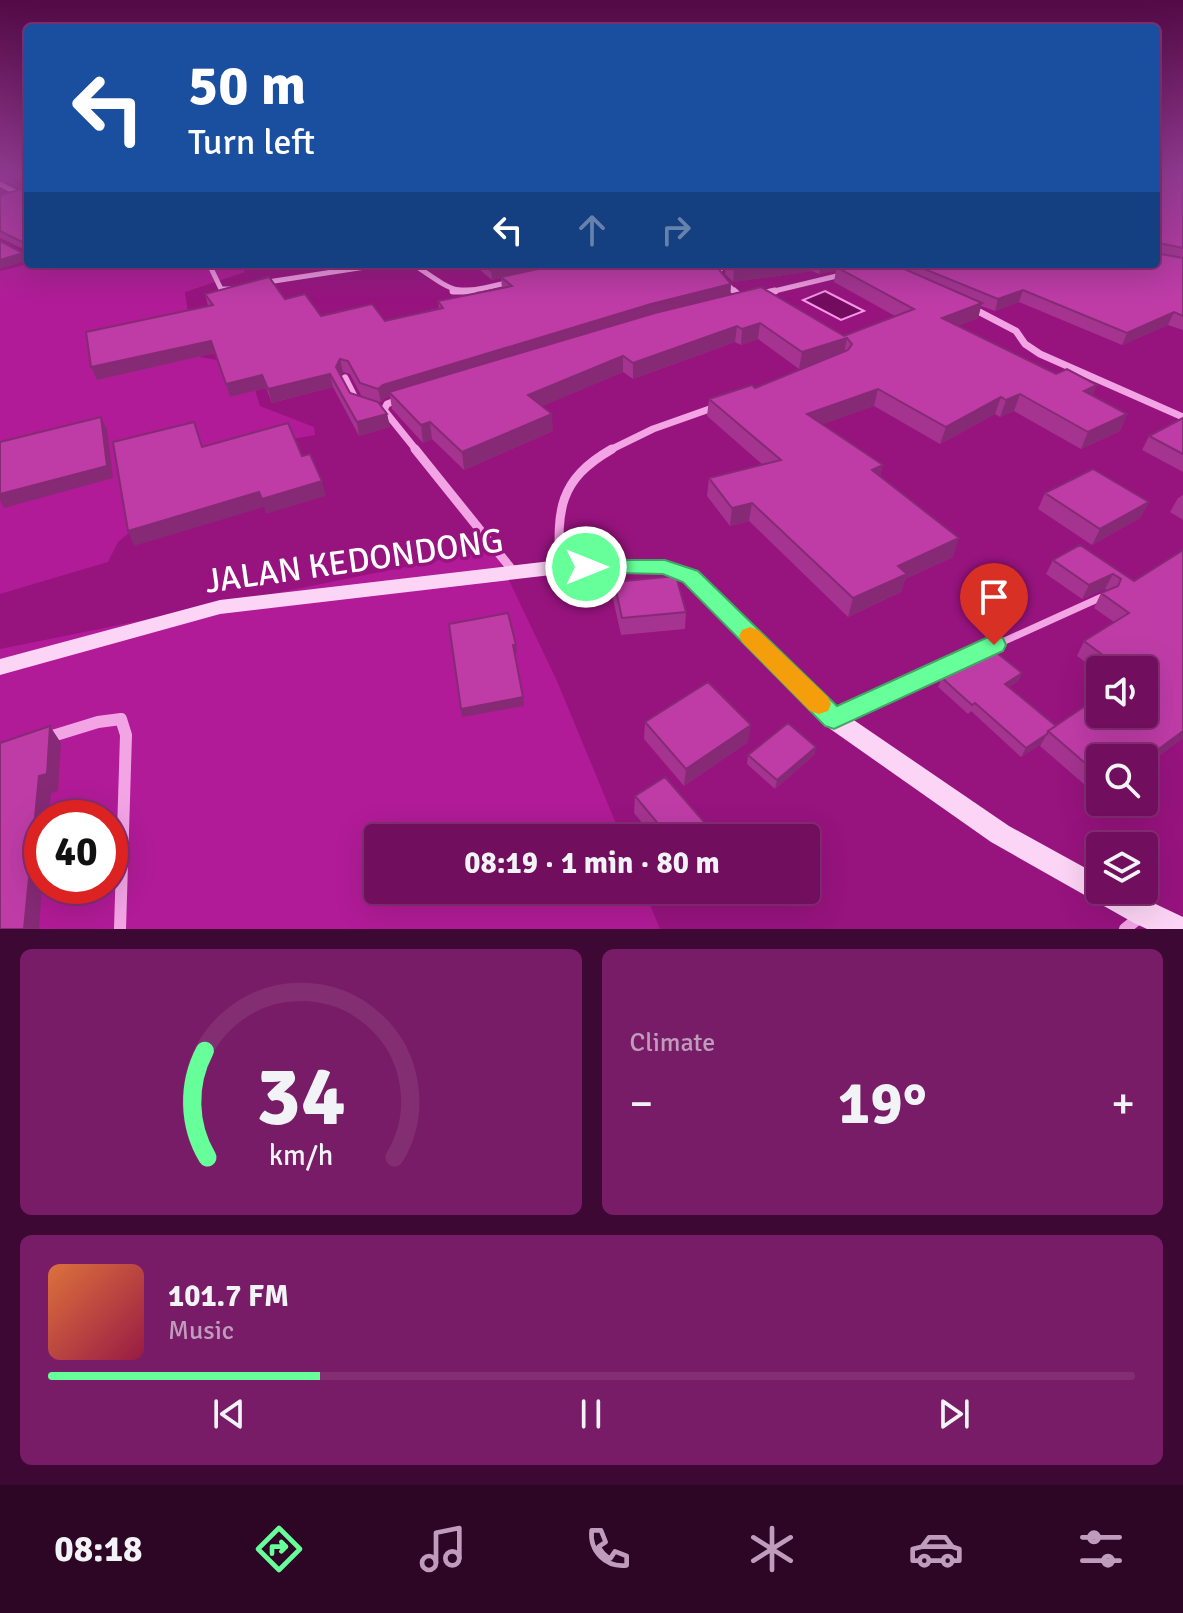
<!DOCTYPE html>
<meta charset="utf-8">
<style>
:root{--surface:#710e5e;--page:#791c67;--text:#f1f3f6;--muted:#c09cbc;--line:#832e73;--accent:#66ff9a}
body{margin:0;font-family:Signika,sans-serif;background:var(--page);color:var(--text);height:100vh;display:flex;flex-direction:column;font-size:30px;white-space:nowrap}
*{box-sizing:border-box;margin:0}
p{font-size:26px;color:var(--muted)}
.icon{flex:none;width:44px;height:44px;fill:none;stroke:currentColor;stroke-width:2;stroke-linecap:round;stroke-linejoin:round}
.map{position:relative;height:929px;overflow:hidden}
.drawer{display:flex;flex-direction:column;gap:20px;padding:20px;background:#3e0834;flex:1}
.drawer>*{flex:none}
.banner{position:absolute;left:24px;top:24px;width:1136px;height:244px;border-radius:8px;box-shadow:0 8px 32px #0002,0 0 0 2px var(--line);background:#1a4fa0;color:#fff;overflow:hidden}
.buttons{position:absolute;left:1086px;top:656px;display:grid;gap:16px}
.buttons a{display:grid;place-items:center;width:72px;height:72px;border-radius:8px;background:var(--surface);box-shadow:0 8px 32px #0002,0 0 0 2px var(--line);font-size:40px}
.speed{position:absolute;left:24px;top:800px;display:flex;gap:16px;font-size:40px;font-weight:700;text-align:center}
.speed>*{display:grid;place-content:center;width:104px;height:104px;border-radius:50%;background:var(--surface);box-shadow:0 8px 32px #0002,0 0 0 2px var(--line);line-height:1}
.speed .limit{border:12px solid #d22;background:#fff;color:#111}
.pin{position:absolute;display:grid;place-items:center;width:68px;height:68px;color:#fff;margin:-82px -34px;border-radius:50% 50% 50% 0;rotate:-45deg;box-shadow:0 0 8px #0007}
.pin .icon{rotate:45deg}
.me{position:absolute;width:88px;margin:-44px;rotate:90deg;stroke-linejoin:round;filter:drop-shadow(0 0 6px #0008)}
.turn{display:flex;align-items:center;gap:28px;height:168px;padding:0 32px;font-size:36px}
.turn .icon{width:104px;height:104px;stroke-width:2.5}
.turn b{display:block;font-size:56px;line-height:68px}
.lanes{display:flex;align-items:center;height:76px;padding:0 32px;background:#0003;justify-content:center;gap:40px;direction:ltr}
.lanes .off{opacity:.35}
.big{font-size:60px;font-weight:700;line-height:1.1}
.drawer .tile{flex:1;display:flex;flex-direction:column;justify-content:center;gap:12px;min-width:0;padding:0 28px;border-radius:12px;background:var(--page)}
.drawer .dial{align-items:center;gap:0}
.dial svg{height:208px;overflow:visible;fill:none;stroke:var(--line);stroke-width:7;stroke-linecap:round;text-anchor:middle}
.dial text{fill:var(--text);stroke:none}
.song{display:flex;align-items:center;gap:24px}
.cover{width:96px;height:96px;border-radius:12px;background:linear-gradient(135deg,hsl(20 70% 55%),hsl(340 70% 35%))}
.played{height:8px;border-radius:4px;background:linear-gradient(90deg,var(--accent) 25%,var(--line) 25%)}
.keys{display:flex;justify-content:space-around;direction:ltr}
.heat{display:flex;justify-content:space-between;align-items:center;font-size:44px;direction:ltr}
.drawer .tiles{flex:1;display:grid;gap:20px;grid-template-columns:1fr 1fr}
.tile:last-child{grid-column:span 2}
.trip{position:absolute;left:364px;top:824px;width:456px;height:80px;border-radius:8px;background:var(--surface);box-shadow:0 8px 32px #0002,0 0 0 2px var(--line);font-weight:700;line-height:80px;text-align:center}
.dock{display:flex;height:128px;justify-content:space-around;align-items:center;background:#2d0626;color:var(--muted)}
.dock .icon{width:56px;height:56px}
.dock .on{color:var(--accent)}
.dock b{font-size:36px;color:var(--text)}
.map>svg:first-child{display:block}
</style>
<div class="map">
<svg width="1183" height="929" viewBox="0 0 1183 929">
<rect width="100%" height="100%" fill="#97137e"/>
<!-- green -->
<path fill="#b11b97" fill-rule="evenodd" d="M28 264H241L245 272 185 292 194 356 247 365 260 406 314 427 315 435 232 450 118 542 108 562 0 594V271Z
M494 549 557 681 622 838H378V890H644L660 929H0V649ZM42 818H110V886H42Z"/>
<!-- water -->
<path fill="#730c5f" stroke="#f696e6" stroke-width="2" d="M825 291 864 311 841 320 803 300Z"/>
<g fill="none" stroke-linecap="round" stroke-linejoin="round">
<!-- lane-far1 -->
<path stroke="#f3a4e5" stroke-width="7" d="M967 658 1104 596"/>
<!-- lane -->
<path stroke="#f3a4e5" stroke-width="9" d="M837 717 971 656"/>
<!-- street-far3 -->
<path stroke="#f3a4e5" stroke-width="5" d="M0 184 17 193
M209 264 221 289H232
M413 264C460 296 454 295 510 282
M724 264 719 271 720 277 736 293
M261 283 385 264
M766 293 845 274"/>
<!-- street-far2 -->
<path stroke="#f3a4e5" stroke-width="7" d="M453 291H473
M734 291 743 299
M761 294 775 291
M972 308 1016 331 1025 344 1040 354 1183 417
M345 378 356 400
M379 409 384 410 417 451
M384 410 387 404 398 400
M608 451 653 429 718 406"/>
<!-- street-far1 -->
<path stroke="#f3a4e5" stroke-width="9" d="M415 449 513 571
M560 567C557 510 558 480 612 449"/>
<!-- street -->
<path stroke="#f3a4e5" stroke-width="12" d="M46 738 98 722 121 719 126 735 120 929
M1125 929 1140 917"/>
<!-- secondary -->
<path fill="#fcd4f5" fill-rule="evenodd" d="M560 560H665L697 572 842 712 1009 826 1100 876V890H1126L1183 917V929H1147L1134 923 991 842 826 726 683 582 663 574H560L220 614 0 675V659L220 600Z"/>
</g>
<!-- wall -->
<path fill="#a43490" d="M0 171 28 185 18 187 0 179Z
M1156 171H1183V330L1168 325 1122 345 1019 302 995 311 981 306 978 318 958 326 1127 414 1120 431 1081 449 1014 411 1000 417 995 414 940 444 874 406 822 424 883 465 880 476 953 557 905 579 901 592 848 617 749 521 730 526 707 496 709 478 763 465 707 416 709 399 755 388 812 364 799 369 758 339 741 345 735 342 633 379 623 372 542 406 553 431 464 470 432 439 423 443 392 409 390 396 385 398 381 402 362 397 350 374 343 372 341 376 350 393 387 414 390 427 359 436 333 387 272 403 266 388 230 397 215 353 97 380 91 367 208 306 205 294 285 299 321 316 385 321 439 308 438 301 502 288 501 278 492 280 473 264H718L716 267 731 284 730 294 844 336 895 316 834 282 836 270 819 274 812 271 733 282 725 274 726 264H1156Z
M28 186V251L0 238V195L27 188Z
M1183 418V472L1142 450 1149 436Z
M1045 493 1149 502 1140 518 1092 545 1038 509Z
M1183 495V520L1170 512 1178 498Z
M1080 545 1134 581 1183 550V738L1152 761 1159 766 1148 780 1100 758V798L1040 746 1042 743 1021 757 971 711 968 714 938 687 942 678 1022 673 1018 681 1009 687 1056 726 1144 670H1100V673L1077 656 1084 641 1114 622 1094 608 1101 593 1108 590 1105 589 1082 599 1046 574 1053 560Z
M614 582 686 612 685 629 621 635 613 599Z
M645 722 748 742 684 786 644 739Z
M816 747 814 755 775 789 747 764 748 755Z
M635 796 718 838H655L634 813Z
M1104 802H1121L1112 809Z"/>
<!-- shaded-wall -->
<path fill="#862a75" d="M27 178 28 185 18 187 15 180Z
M23 253 27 261 0 269V260Z
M525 264H563L492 280 491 271Z
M778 264H813L812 271 733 282 734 270Z
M821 264H860L836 267V270L819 274Z
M731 284 730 296 389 392 390 396 385 398 381 402 378 389 383 385 651 304Z
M1023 290 1019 302 995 311 998 299Z
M982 303 978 318 938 334 942 318Z
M1174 312 1168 325 1122 345 1127 333Z
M760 323 758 339 741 345 742 329Z
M737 326 735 342 633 379V363Z
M847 338 844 354 799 369 802 352Z
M211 341 215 353 97 380 91 367Z
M623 356V372L529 412 528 395Z
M340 359 343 372 339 380 336 367Z
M330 374 333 387 272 403 268 389Z
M262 375 266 388 230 397 226 384Z
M1097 385 1090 402 1084 391Z
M878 389 874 406 804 431 807 414Z
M1020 394 1014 411 1000 417 1006 400Z
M1001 397 995 414 940 444 946 427Z
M387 414 390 427 359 436 357 422Z
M552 414 553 431 464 470 462 452Z
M1127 414 1120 431 1081 449 1088 432Z
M101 417 107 429 113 478 4 508 0 500V494Z
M430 422 432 439 423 443 421 425Z
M883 465 878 483 872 470Z
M322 481 326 496 266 514 262 499Z
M259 492 264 507 134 546 128 531Z
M1149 502 1140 518 1092 545 1100 529Z
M752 503 749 521 730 526 732 508Z
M959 538 953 557 905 579 901 592 848 617 853 598 898 566Z
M1113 574 1105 589 1082 599 1089 585Z
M513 645H516L517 653 513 654Z
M1022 673 1018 681 1001 692 1005 684Z
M523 697 524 706 462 717 461 709Z
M751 725 748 742 684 786 686 769Z
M50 726 61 743 58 791 51 793 48 818H42V886L39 929H24L39 776Z
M1183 731V738L1144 767 1148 757Z
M1047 734 1042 743 1021 757 1026 748Z
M816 747 814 755 775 789 777 780Z
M1159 766 1148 780 1144 784V777Z"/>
<!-- building -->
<path fill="#bf3ca7" stroke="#862a75" stroke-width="2" d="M0 171H28V179L27 178 15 180 0 173Z
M1156 171H1183V248L1159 243 1160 254 1183 258V316L1174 312 1127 333 1023 290 998 299 912 264H1156Z
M28 186V245L0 231V195L27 188Z
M0 241 23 253 0 260Z
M482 264H525L491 271Z
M561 264H715L716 266 731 284 651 304 383 385 378 389 360 383 348 361 340 359 336 367 350 393 378 402 387 414 357 422 330 374 268 389 262 375 226 384 211 341 91 367 86 332 213 305 205 294 269 277 285 299 305 294 321 316 372 304 385 321 443 308 438 301 512 286 501 277Z
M728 264H778L734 270Z
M849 264H893L982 303 942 318 1056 374 1067 369 1097 385 1084 391 1127 414 1088 432 1020 394 1006 400 1001 397 946 427 878 389 807 414 883 465 872 470 959 538 898 566 907 574 853 598 752 503 732 508 709 478 781 460 709 399 752 385 755 388 848 350 852 344 847 338 802 352 760 323 742 329 737 326 633 363 623 356 528 395 552 414 462 452 430 422 421 425 389 392 655 313 761 287 844 336 914 309 836 267Z
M101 417 107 466 0 494V442Z
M1183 418V454L1149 436Z
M194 422 202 447 288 423 302 456 310 454 322 481 262 499 259 492 128 531 113 442Z
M1093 469 1149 502 1100 529 1045 493Z
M1080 545 1134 581 1183 550V731L1148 757 1159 766 1144 777V758H1100V776L1048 731 1100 696V714H1144V670H1123L1084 641 1129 613 1101 593 1118 586 1121 579 1113 574 1089 585 1053 560Z
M676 576 686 612 622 618 614 582Z
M508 613 516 645H513L523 697 461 709 449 624Z
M992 649 1022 673 1005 684 1056 726 1048 731 1047 734 1026 748 975 703 972 705 942 678Z
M708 682 751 725 686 769 645 722Z
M788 723 816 747 777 780 748 755Z
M50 726 47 774 39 776 24 929H0V743Z
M665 777 718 838H670L635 796Z"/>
<!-- sky -->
<linearGradient id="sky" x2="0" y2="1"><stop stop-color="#530a45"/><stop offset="0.57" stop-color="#90398f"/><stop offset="1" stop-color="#90398f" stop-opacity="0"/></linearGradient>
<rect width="1183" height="301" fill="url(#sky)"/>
<!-- route -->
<path fill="#66ff9a" stroke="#42a664" stroke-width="2" d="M586 560H665L698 571 837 706 986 638 994 636 1003 638 1006 645 1003 651 834 729 825 726 683 582 663 574 579 572 576 567 579 562Z"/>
<!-- slow -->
<path fill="#f59e0b" d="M750 627 758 630 828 697 831 704 828 711 819 714 810 711 742 642 739 636 742 630Z"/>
<g text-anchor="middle" stroke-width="7" stroke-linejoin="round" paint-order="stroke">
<!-- near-street labels -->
<g font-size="34" fill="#fff" stroke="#97137e">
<text transform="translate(354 560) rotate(-8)" y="12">JALAN KEDONDONG</text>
</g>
</g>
</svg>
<div class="buttons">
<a><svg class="icon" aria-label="sound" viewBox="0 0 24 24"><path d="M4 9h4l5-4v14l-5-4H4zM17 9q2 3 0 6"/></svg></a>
<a><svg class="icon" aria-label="search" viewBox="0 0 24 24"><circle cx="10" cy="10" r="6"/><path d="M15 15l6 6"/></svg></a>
<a><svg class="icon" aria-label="layers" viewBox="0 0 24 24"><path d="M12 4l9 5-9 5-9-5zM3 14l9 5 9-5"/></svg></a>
</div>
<div class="speed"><div class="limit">40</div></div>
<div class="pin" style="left:994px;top:645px;background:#d93025"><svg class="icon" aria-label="arrive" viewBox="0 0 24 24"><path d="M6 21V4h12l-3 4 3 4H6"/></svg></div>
<svg class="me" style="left:586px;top:567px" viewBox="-20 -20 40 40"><circle r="17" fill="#66ff9a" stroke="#fff" stroke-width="3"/><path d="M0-11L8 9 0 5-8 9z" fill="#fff"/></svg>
<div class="trip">08:19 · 1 min · 80 m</div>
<div class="banner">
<div class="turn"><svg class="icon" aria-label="left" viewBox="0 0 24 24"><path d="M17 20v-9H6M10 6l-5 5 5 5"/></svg><div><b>50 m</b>Turn left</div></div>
<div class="lanes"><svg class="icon" aria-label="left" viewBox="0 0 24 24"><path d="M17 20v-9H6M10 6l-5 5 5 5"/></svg><svg class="icon off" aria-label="ahead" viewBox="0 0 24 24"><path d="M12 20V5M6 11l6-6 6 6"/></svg><svg class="icon off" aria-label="right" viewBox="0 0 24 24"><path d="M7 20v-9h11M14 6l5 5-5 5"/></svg></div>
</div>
</div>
<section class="drawer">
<div class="tiles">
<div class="tile dial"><svg viewBox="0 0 100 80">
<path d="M14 69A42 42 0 1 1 86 69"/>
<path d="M14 69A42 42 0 0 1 13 28" stroke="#66ff9a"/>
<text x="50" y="56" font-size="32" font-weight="700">34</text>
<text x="50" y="72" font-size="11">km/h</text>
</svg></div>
<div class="tile"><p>Climate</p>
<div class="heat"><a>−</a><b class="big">19°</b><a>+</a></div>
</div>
<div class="tile">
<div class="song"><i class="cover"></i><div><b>101.7 FM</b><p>Music</p></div></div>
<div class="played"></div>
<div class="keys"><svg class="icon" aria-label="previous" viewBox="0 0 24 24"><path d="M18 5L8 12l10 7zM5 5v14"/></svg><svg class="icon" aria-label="pause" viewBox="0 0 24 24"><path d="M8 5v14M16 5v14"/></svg><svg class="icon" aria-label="next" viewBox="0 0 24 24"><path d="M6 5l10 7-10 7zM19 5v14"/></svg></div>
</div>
</div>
</section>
<nav class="dock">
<b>08:18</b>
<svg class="icon on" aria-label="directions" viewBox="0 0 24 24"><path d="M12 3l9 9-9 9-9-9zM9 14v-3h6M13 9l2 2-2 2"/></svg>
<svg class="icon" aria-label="music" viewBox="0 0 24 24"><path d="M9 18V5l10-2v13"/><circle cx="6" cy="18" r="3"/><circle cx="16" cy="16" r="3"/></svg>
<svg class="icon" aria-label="phone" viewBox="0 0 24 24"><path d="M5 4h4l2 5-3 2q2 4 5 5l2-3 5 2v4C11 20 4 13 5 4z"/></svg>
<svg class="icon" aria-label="climate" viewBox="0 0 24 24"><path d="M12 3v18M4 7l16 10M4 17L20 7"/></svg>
<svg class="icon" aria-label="car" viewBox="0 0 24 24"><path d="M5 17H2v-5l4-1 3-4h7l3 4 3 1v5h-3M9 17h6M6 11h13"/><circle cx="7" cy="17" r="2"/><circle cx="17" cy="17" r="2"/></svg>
<svg class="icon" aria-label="filters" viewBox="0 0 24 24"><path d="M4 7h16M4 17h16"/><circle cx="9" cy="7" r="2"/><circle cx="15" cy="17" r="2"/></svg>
</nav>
